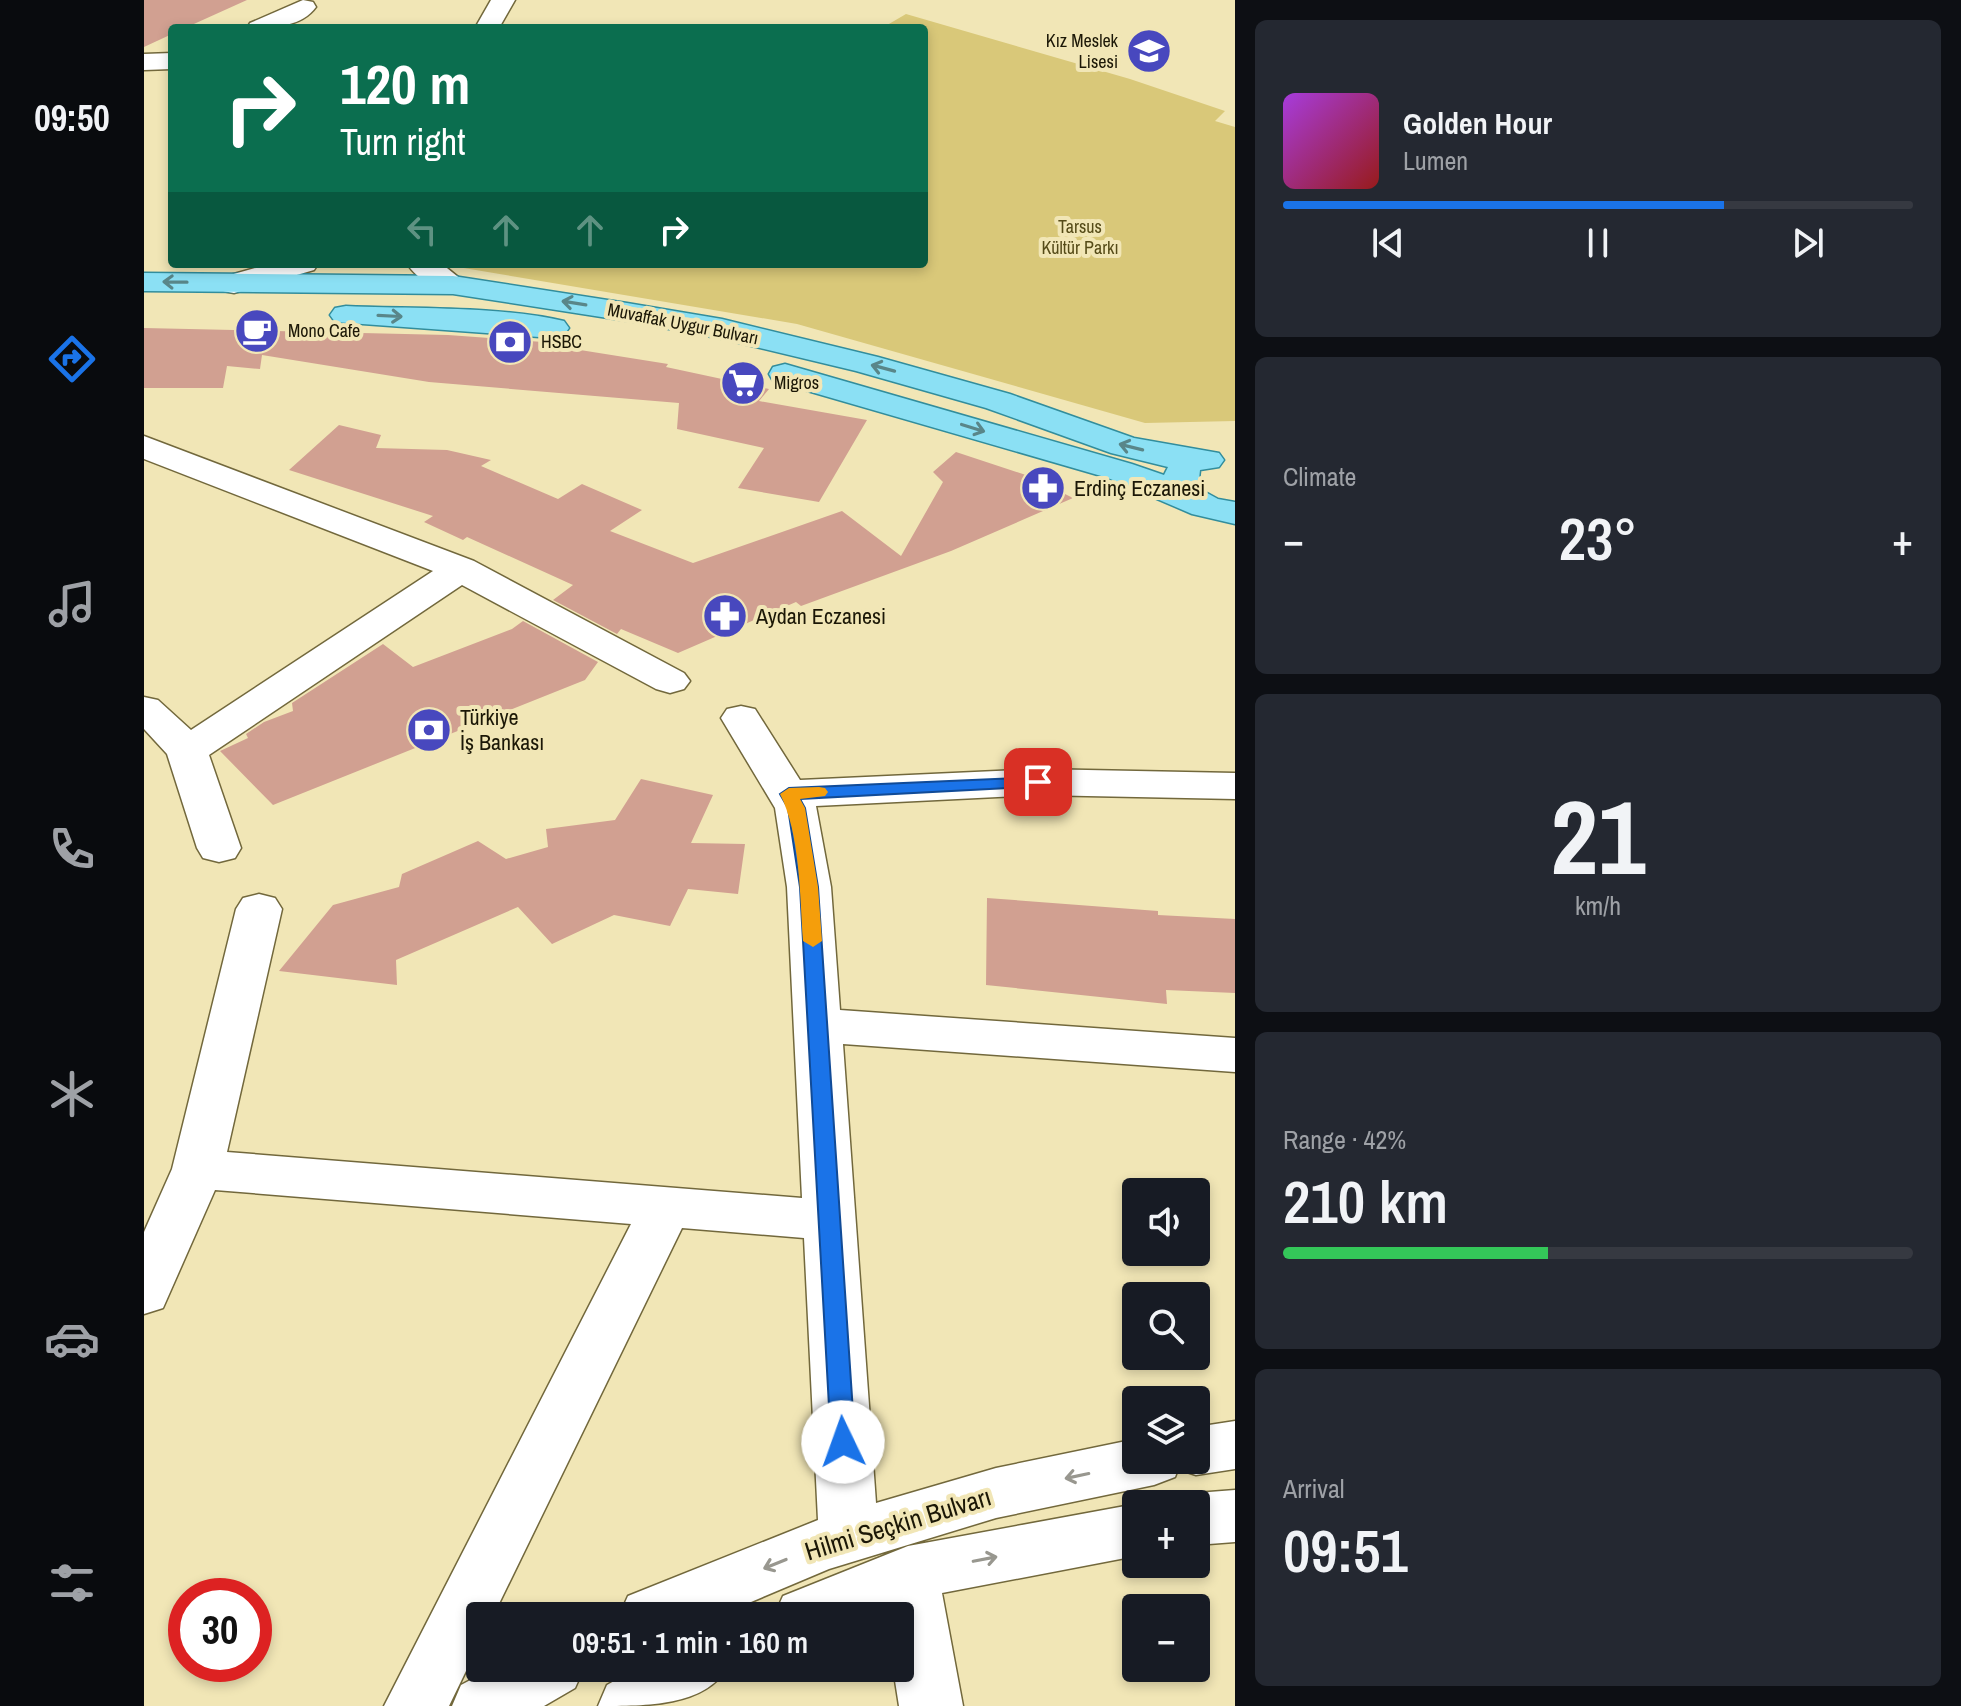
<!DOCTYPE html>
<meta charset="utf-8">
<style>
:root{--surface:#171b24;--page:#242831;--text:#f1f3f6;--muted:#9ea1a6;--line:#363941;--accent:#1a73e8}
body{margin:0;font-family:"Archivo Narrow",sans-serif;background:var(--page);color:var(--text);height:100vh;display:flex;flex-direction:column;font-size:30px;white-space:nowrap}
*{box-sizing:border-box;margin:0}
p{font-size:26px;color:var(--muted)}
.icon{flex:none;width:44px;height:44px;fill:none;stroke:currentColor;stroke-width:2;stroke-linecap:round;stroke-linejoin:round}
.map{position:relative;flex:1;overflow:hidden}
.sheet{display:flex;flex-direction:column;gap:20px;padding:20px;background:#0d0f14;width:726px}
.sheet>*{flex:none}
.banner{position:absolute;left:24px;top:24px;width:760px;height:244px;border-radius:8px;box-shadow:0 4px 12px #0003;background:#0b6e4f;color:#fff;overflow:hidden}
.buttons{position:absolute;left:978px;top:1178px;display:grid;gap:16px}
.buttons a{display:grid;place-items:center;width:88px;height:88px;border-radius:8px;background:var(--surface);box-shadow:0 4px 12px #0003;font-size:40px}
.speed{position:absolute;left:24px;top:1578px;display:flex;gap:16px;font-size:40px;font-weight:700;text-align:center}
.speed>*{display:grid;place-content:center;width:104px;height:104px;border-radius:50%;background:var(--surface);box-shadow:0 4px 12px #0003;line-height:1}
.speed .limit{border:12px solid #d22;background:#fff;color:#111}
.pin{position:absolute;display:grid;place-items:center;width:68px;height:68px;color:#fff;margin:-34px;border-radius:16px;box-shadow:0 4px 12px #0006}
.me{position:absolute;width:88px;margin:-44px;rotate:357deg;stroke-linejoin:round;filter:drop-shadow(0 0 6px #0008)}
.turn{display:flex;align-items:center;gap:28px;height:168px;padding:0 40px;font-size:36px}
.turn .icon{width:104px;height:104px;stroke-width:2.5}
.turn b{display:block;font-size:56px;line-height:68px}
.lanes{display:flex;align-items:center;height:76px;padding:0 40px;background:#0003;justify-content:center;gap:40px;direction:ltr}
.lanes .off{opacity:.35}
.big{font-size:60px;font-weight:600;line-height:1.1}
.sheet .tile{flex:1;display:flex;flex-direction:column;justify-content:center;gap:12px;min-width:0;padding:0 28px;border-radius:12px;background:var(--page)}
.sheet .dial{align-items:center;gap:0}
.dial b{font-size:104px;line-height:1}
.song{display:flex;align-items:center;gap:24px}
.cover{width:96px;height:96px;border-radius:12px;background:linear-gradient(135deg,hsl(280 70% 55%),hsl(0 70% 35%))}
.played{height:8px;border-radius:4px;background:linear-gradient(90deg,var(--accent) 70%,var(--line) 70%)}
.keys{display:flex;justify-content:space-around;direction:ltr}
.heat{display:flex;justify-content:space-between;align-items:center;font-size:44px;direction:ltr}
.charge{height:12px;border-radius:6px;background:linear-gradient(90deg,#34c759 42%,var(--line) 0)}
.trip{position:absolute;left:322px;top:1602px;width:448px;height:80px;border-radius:8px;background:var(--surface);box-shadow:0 4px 12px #0003;font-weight:600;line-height:80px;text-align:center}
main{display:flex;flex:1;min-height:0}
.dock{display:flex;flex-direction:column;width:144px;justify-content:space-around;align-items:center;background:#090b0e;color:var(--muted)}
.dock .icon{width:56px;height:56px}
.dock .selected{color:var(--accent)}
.dock b{font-size:36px;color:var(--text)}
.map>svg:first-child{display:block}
</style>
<main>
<nav class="dock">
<b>09:50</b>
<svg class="icon selected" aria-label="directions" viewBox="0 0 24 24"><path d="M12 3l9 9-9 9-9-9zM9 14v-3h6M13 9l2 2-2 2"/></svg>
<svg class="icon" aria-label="music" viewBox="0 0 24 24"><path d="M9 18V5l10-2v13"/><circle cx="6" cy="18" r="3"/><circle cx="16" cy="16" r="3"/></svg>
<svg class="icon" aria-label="phone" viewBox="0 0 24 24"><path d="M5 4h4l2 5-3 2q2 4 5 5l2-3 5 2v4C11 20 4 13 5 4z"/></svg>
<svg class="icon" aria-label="climate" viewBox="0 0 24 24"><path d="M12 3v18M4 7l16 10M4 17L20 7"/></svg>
<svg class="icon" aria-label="car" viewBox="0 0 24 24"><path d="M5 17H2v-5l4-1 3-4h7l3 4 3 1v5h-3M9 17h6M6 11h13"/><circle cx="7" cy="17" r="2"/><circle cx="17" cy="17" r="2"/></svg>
<svg class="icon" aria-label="filters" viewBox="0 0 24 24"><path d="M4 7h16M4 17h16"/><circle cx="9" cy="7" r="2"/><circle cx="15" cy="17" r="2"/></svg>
</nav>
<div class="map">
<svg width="1091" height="1706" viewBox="0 0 1091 1706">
<rect width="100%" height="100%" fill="#f1e6b6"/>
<!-- green -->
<path fill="#d9c879" d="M762 14 986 79 1081 111 1071 121 1091 127V421L1001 423 653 324 296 264H780V28H738Z"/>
<!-- building -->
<path fill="#d1a091" d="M0 0H103L41 28H28V34L0 47Z
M0 328 304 335 413 343 411 346 524 364 522 367 625 389 615 401 723 420 675 502 594 488 620 448 533 429 535 403 285 382 118 355 116 369 83 366 79 388H0Z
M195 425 237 435 232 448 303 450 347 460 337 466 414 499 438 484 498 510 466 531 549 563 698 511 757 556 799 482 789 472 812 452 885 476 929 498 807 551 657 606 652 602 534 653 477 629 473 634 409 600 429 585 323 537 319 540 280 522 289 516 145 470Z
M379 621 454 662 441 680 129 805 76 751 104 738 102 734 120 722 149 711 148 703 239 644 269 667 368 629Z
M497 779 569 795 547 843 601 844 594 894 544 889 526 926 470 915 408 944 374 907 252 960 253 985 135 971 189 905 255 887 258 874 334 841 362 859 404 847 402 829 471 820Z
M843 898 1014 911V915L1091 919V993L1022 990 1023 1004 842 985Z"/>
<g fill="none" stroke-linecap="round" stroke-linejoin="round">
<!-- minor casing -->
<g stroke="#72683c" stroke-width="3">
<path id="minor" d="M159 0 169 2 172 7C157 28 126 28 103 28L106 23Z
M347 0H371L355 28H331Z
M28 53V69L0 70V54Z
M126 264H174L170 270 90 293 79 291 75 284 79 277Z
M263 264H298L324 285 320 292C300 297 275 281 263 264Z
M0 436 330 561 540 673 546 681 540 689 526 693 512 689 318 585 65 755 97 848 91 858 75 862 59 858 53 848 23 754 0 729V697L14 700 47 730 289 571 0 459Z
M597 706 611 709 656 780 894 769 1091 773V799L894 795 672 806 687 887 696 1010 1091 1038V1072L699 1044 732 1503 852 1468 992 1439V1460H1052V1427L1091 1421V1469L1052 1475 1034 1469 1031 1477 1010 1485 852 1518 685 1569 574 1616H475L484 1596 674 1520 660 1238 538 1228 349 1616H336V1642L305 1706H240L487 1224 71 1190 19 1308 0 1314V1232L28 1169 92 909 99 898 115 894 131 898 138 909 83 1152 658 1198 643 887 631 808 577 718 583 709Z
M1091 1490V1542L1052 1545V1504H1029L1031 1501 1052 1493Z
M992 1504V1556L798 1593 819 1706H755L749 1668H756V1616H741L740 1611 729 1616H630L639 1596 764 1546Z
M349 1668H440L431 1688 400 1706H308L317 1685Z
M493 1668H583C560 1706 504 1706 454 1706L463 1685Z"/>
</g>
<!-- major casing -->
<g stroke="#328d9c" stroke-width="3">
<path id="major" d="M0 273 309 276 483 303 578 319 734 357 866 394 990 438 1075 453 1080 460 1075 467 1056 470 1054 488 1074 499 1091 502V524L1048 514 964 478 629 381 625 374 629 367 641 364 988 464 1020 475 1024 467 967 453 842 408 712 371 578 339 483 321 309 294 0 291Z
M202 306C268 309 357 306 420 321L425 328 420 335 409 338 191 322 186 315 191 308Z"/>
</g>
<!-- minor -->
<use href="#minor" fill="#fff" fill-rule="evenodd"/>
<!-- major -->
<use href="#major" fill="#8be0f4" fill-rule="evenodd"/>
</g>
<!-- one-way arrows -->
<defs><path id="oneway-shaft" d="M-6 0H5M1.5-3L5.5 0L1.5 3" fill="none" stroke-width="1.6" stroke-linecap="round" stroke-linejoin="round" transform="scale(2)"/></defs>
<g stroke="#598689">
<use href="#oneway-shaft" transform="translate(31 282) rotate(-179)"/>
<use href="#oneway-shaft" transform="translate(430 303) rotate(-171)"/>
<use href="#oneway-shaft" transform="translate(246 316) rotate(3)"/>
<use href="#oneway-shaft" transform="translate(739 368) rotate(-165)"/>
<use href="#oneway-shaft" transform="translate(829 428) rotate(17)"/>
<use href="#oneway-shaft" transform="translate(987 447) rotate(-166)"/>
</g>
<g stroke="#98978f">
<use href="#oneway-shaft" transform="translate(933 1476) rotate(168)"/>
<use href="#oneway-shaft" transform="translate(841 1559) rotate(-11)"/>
<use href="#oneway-shaft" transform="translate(631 1564) rotate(158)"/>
</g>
<!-- route -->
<path fill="#1a73e8" stroke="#114b97" stroke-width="2" d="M894 777 903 782 900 786 656 799 661 808 674 887 711 1442 708 1450 699 1452 691 1450 687 1442 656 887 644 808 636 794 645 788Z"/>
<!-- slow -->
<path fill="#f59e0b" d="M675 787 681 788 684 792 681 796 656 799 661 808 674 887 678 941 669 947 659 941C656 896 656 833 636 794L645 788Z"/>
<!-- icons -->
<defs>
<g id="school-disc" transform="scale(2.3)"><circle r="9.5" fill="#4848be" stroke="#f1e6b6"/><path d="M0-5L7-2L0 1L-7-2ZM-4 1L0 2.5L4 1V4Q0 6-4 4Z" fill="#fff"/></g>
<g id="cafe-disc" transform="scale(2.3)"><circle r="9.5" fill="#4848be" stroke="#f1e6b6"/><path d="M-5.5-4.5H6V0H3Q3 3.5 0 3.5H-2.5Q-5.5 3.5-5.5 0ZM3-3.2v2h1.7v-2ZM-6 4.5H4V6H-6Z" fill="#fff"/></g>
<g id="bank-disc" transform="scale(2.3)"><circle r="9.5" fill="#4848be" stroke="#f1e6b6"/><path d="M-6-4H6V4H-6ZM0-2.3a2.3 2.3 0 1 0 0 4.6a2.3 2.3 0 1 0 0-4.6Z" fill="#fff"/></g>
<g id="supermarket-disc" transform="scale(2.3)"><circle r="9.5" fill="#4848be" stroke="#f1e6b6"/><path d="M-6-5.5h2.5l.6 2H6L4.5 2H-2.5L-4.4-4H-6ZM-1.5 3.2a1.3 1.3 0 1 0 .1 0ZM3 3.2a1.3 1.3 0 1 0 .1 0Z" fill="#fff"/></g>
<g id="pharmacy-disc" transform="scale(2.3)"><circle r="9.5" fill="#4848be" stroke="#f1e6b6"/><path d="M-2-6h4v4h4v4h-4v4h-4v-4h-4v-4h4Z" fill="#fff"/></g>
</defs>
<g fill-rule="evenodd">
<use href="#school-disc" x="1005" y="51"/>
<use href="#cafe-disc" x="113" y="331"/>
<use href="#bank-disc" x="366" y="342"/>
<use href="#supermarket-disc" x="599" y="383"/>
<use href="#pharmacy-disc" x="899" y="488"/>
<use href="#pharmacy-disc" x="581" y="616"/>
<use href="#bank-disc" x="285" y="730"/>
</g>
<g text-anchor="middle" stroke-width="8" stroke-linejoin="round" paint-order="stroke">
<!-- far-poi labels -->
<g font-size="18" fill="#1b1706" stroke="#f1e6b6" text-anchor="start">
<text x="974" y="47" text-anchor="end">Kız Meslek<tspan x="974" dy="21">Lisesi</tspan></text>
<text x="144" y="337">Mono Cafe</text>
<text x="397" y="348">HSBC</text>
<text x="630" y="389">Migros</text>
</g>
<!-- far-park labels -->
<g font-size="18" fill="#554b18" stroke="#f1e6b6">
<text x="936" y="233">Tarsus<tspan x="936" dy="21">Kültür Parkı</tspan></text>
</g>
<!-- far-street labels -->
<g font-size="18" fill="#1b1706" stroke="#f1e6b6">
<text transform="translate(539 324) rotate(11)" y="6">Muvaffak Uygur Bulvarı</text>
</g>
<!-- poi labels -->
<g font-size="22" fill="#1b1706" stroke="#f1e6b6" text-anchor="start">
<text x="930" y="496">Erdinç Eczanesi</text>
<text x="612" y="624">Aydan Eczanesi</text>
<text x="316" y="725">Türkiye<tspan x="316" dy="25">İş Bankası</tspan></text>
</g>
<!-- near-street labels -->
<g font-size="26" fill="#1b1706" stroke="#f1e6b6">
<text transform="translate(754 1524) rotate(-17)" y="9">Hilmi Seçkin Bulvarı</text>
</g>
</g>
</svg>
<div class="buttons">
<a><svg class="icon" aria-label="sound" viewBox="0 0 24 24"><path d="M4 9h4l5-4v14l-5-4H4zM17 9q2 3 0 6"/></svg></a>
<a><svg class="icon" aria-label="search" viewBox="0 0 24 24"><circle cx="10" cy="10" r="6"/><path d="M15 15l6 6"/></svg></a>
<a><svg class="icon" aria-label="layers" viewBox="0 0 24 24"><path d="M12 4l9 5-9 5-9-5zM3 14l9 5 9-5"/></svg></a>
<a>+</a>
<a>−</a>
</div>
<div class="speed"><div class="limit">30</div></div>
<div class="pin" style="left:894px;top:782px;background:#d93025"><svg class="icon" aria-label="arrive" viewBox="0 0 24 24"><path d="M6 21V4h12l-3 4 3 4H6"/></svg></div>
<svg class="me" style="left:699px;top:1442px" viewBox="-20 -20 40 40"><circle r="19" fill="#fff"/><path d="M0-13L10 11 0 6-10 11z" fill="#1a73e8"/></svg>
<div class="trip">09:51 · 1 min · 160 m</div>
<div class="banner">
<div class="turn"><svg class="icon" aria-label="right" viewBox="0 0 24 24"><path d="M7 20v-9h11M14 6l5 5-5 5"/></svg><div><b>120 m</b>Turn right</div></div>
<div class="lanes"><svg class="icon off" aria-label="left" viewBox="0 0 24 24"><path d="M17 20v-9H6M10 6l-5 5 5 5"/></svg><svg class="icon off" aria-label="ahead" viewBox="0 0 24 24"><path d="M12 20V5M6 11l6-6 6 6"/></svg><svg class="icon off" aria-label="ahead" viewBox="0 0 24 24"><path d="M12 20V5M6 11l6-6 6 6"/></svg><svg class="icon" aria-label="right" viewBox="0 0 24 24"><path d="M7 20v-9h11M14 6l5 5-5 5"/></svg></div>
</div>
</div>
<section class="sheet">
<div class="tile">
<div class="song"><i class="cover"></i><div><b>Golden Hour</b><p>Lumen</p></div></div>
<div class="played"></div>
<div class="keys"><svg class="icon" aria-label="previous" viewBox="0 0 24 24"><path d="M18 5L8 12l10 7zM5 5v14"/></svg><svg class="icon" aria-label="pause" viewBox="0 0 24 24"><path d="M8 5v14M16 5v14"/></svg><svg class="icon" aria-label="next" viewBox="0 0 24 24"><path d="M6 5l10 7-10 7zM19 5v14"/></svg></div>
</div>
<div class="tile"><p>Climate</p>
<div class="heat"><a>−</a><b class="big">23°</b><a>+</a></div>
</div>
<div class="tile dial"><b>21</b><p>km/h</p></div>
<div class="tile"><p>Range · 42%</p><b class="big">210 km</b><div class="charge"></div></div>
<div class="tile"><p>Arrival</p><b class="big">09:51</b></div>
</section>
</main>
